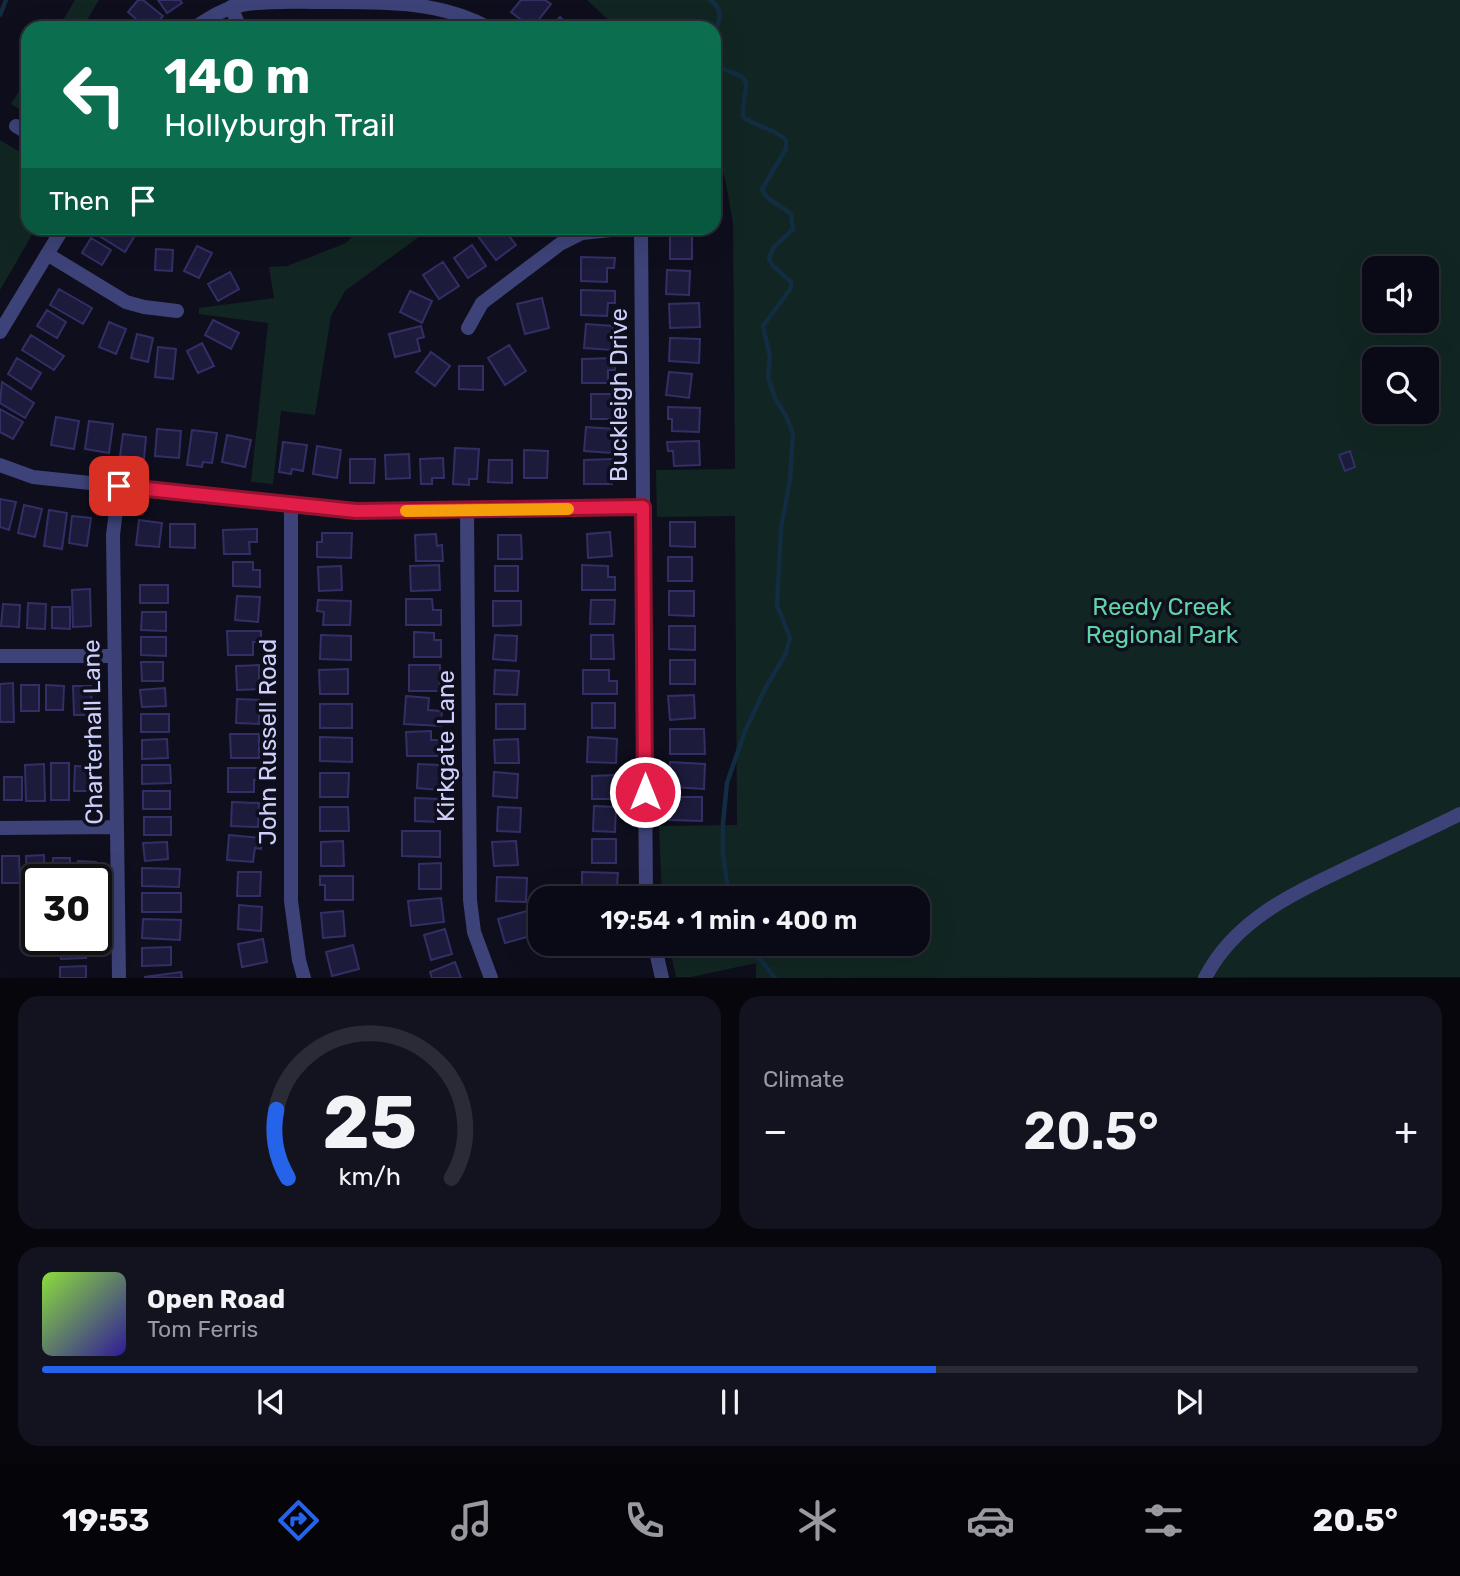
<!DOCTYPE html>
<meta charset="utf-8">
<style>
:root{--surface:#0a0a16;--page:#13131f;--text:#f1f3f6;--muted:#999aa1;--line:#2a2b35;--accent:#2563eb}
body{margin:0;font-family:Rubik,sans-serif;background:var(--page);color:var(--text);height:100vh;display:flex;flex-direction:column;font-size:26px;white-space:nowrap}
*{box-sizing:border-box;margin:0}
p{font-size:23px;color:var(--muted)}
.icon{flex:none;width:38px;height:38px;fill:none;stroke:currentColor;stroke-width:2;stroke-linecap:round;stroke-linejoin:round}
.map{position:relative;height:978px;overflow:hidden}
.side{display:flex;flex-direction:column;gap:18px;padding:18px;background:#06060c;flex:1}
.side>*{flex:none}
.hud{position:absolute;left:21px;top:21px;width:700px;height:214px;border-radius:21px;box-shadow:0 7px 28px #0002,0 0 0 2px var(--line);background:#0b6e4f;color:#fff;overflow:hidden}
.fabs{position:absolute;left:1362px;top:256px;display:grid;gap:14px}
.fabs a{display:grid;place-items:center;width:77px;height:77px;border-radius:14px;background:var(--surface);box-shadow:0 7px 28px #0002,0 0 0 2px var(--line);font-size:35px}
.speed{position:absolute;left:21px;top:864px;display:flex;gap:14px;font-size:35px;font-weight:700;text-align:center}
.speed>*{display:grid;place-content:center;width:91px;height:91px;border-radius:50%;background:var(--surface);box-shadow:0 7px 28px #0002,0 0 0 2px var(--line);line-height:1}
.speed .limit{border:4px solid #111;border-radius:10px;background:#fff;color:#111}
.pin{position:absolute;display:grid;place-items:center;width:60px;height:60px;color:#fff;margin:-30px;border-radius:14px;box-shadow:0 4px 10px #0006}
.me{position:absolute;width:77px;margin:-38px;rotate:0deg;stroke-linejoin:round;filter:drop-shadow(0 0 5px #0008)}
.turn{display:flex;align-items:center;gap:24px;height:147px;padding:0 28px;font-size:32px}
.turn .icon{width:91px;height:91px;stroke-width:2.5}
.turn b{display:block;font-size:49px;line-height:60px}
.then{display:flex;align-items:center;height:66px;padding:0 28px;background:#0003;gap:14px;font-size:26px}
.big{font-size:52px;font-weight:600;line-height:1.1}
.side .widget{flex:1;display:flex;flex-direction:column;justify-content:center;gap:10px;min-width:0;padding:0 24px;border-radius:21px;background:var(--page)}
.side .dial{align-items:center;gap:0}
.dial svg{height:182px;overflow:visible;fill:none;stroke:var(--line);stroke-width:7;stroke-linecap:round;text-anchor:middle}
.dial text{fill:var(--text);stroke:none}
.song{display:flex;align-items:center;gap:21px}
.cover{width:84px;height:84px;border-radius:10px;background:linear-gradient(135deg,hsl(90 70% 55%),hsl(250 70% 35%))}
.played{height:7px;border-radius:4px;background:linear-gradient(90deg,var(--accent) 65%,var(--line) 65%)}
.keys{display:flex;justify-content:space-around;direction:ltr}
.heat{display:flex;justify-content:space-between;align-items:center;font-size:38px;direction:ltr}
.side .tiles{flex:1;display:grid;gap:18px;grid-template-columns:1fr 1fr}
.widget:last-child{grid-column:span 2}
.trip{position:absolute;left:528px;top:886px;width:402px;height:70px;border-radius:21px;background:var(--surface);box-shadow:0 7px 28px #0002,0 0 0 2px var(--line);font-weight:600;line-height:70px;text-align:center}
.tab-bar{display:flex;height:112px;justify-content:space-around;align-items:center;background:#040409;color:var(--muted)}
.tab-bar .icon{width:49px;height:49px}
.tab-bar .selected{color:var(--accent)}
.tab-bar b{font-size:32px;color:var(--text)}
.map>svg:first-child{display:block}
</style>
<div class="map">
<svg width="1460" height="978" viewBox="0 0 1460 978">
<rect width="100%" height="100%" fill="#0e0e1d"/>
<!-- green -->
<path fill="#112622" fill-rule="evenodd" d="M75 0H99L82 28H58Z
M587 0H1460V977L756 978V963L691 977H676L669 943H919V898H662L659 826 737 825 735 516 657 517 656 470 735 469 733 223 725 179 714 144V28H617ZM1374 268H1426V320H1374ZM1374 359H1426V411H1374Z
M28 76V114L11 104Z
M0 140 28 157V228H36L0 290Z
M360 228H431L345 291 331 316 315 415 281 411 273 484 251 482 268 323 199 314V308L274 298 269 267 287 266 346 243Z"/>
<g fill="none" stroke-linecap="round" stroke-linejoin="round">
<!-- stream -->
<path stroke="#122c42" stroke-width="4.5" d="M710 0C723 8 721 21 714 32
M0 15 6 0
M714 66C760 81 743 78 743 117 756 127 774 128 786 140V149L762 189C766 201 781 205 791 214L793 229 773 248 769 259 773 266 791 282V288L763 326 770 357 768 377 775 398 786 416 793 434 790 480 781 528 777 605 790 638 786 653 765 689 745 731 727 783 723 823V854L729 898
M747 943 775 978"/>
</g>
<!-- building -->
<path fill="#1d1b3c" stroke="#322f66" stroke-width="2" d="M138 0H143L163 16 152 28H146L128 12Z
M158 0H180L182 3 167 13Z
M521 0H545L551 4 532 28 511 12Z
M560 17 572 28H550Z
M96 228H120L134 237 125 252 93 232Z
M303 228H322L323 233 305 236Z
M487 228H503L516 245 496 260 477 235Z
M515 228H541L533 234 529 229 521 235Z
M670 235 692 236V259H670Z
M91 238 111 250 102 265 82 253Z
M472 245 486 266 468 278 454 258Z
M197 246 212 253 199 278 184 271Z
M156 249 173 250 172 271 155 270Z
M581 257 615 258 614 268H607V282L581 281Z
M443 262 459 286 439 299 423 275Z
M667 270 690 271 689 295 666 294Z
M230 272 239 289 218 301 208 284Z
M59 289 92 308 83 324 50 305Z
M581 290 615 291V303H608L607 316 581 315Z
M410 291 432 301 422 323 400 312Z
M542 298 549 328 525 334 517 304Z
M699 303 700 327 670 328 669 304Z
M47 310 66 322 57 338 37 326Z
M213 320 239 333 231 349 205 335Z
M109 322 126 329 116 354 99 347Z
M586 324 613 326 612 350 584 348Z
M421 326 424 337 417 339 420 351 395 357 389 334Z
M137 334 153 338 148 362 131 358Z
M31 335 64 356 54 370 22 350Z
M670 338 700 339 699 363 669 361Z
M202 343 214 366 198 373 187 351Z
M509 345 526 371 505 385 488 358Z
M158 347 176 349 173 379 155 377Z
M431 352 450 366 435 386 416 372Z
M17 358 41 373 31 389 8 374Z
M615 358V370H608V383H582V359Z
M459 366H483V390L459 389Z
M669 372 692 374 689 398 666 395Z
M2 382 34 403 25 418 0 403Z
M591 394H613V419H591Z
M668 407 700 408 699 432 672 431V419H668Z
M0 409 23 422 13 439 0 432Z
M56 417 79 421 74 449 51 445Z
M89 421 113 424 109 453 85 449Z
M586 427 615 429 613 453 584 451Z
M157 429 181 431 179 458 155 456Z
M192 430 217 433 212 463 203 462 202 467 187 465Z
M123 434 146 437 144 459 120 456Z
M227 435 251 440 245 467 222 462Z
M699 441 700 465 674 466 673 451H668L667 442Z
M283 442 307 445 303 471 292 469 291 474 279 472Z
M317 446 341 450 337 478 313 474Z
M455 448 479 449 477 479H469V485L453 484Z
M524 450 548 451 547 478H524Z
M1350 451 1355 467 1345 471 1339 455Z
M409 454 410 478 386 479 385 455Z
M443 458 444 478H432V484H421L420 459Z
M350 459H375L374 483H350Z
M612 459V484H584V460Z
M489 460H512V483L488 482Z
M0 499 16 502 9 530 0 527Z
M24 505 42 509 35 537 18 533Z
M49 510 67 513 62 549 44 546Z
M72 516 91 518 87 546 69 543Z
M139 520 162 523 159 547 136 545Z
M670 522H695V547L670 546Z
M170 524H195V548L170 547Z
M257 529V542H249L250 554H224L223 530Z
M610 532 612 556 588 558 587 534Z
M322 533H352L351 558 317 557V542H322Z
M436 534 437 546 442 545 443 561H416L415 535Z
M498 535H521L522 559H498Z
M668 557H692V581H668Z
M233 562H253V570H260V587L233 586Z
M439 565 440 590 411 591 410 566Z
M582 565 608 566V577H615V590H582Z
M341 566 342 590 319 591 318 567Z
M495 566H518V591H495Z
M140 585H168V603H140Z
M90 589 91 626 73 627 72 590Z
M669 591H694V616L669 615Z
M237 596 260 597 258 622 235 620Z
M406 599H432L433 610H441V625H406Z
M318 600 351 601 350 625H323L324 612 317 611Z
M591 600H615L614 624H590Z
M493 601H521V625L493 626Z
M28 603 46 604 45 629 27 628Z
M3 604 20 605 19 627 1 626Z
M52 607H70V629L52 628Z
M142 612H166V631L141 630Z
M669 626H695V650L669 649Z
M227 631H261V642H253V655H228Z
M414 632 434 633V640H441V657H414Z
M321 635 351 636V660L320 659Z
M495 635 517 636 516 661 493 659Z
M591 635H613L614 659H591Z
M141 637H166V656L141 655Z
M670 660H695V684H670Z
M141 662H163V681H142Z
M259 665V689L237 690 236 666Z
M409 665H440V691H409Z
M348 669V694H320L319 670Z
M495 670 519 671 517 695 494 694Z
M583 670H609V681H617V694H583Z
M13 683 14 722H0V684Z
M21 685H39V711H21Z
M46 685 64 686 63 710H46Z
M73 686H91L92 715H74Z
M165 688 166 706 142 707 140 690Z
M694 695 695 718 670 720 668 696Z
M406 696 429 698 428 710 442 711 441 726 404 724Z
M237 699 259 700V724L236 723Z
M592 703H615V728H592Z
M320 704H352V728H320Z
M496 704H525V729H496Z
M141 714H169V732H141Z
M670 729H704L705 754H670Z
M431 731V740H441V756H407L406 732Z
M230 734H259V758H231Z
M320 737 352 738V762L320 761Z
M588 737 617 739 616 763 587 762Z
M167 739 168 758 142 759V740Z
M518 739 519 763H495L494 740Z
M670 762 705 764 704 789 673 787 674 778 669 777Z
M51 763H69V800H51Z
M44 764 45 801H26L25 765Z
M418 764 440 765 439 790 417 788Z
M142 765H170L171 783 142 784Z
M75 766 93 767 92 791H74Z
M228 768H261V780H254V792H228Z
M494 772 518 774 517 798 493 796Z
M320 773H349L348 797H320Z
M615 775 616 799H592V776Z
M4 777H22V800H4Z
M143 791H170V809H143Z
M675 797H702V821L669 820 670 809H675Z
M415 798 440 799V822L415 821Z
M232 802 259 803 258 827 231 826Z
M594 806 616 807 615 832 593 831Z
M320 807H348L349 831H320Z
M498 807 521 808 520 832 497 831Z
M144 817H171V835H144Z
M402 831H440V857L402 856Z
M229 835 262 838 261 849 255 848 253 862 227 860Z
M592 839H616V863H592Z
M343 841 344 866H321V842Z
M516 841 518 865 494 866 492 842Z
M167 842 168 859 145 861 143 843Z
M44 855 45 880H37V884L27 885 26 856Z
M2 856H19L20 883H2Z
M53 858H70V880H52Z
M78 861 96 862 95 880H78Z
M441 863V889H419V864Z
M142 868 180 869 179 887 142 886Z
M238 872H261L260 896H237Z
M582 872 618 873 617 886H605V898H582Z
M320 876H353V900H325V885H320Z
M497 877 527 878 526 902 496 901Z
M142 893H181V912H142Z
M441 898 444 922 411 926 408 901Z
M239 905 262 907 261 931 238 929Z
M343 911 345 936 323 938 321 913Z
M527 911 534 935 505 943 498 919Z
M143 919 181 920 180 940 142 938Z
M445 929 452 954 431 960 424 935Z
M263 939 267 962 242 967 238 944Z
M86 940V958L61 959 60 941Z
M353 945 359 969 332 976 326 952Z
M171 947V965L142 966V948Z
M455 962 461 978H432L430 972Z
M86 966V978H60V967Z
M181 972 182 978 144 977Z"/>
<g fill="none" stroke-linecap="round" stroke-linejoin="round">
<!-- street -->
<path stroke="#3d4378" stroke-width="14" d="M231 7 240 28
M194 28C209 18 224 8 242 5 268 0 296 2 322 2 381 2 438 0 489 28
M16 126 28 133
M641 228 646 898
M47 254 126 302 144 307 177 311
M468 328 482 303 560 244 582 233 630 228
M0 332 63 228
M0 465 33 477 357 511 643 507
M119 486 113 535 119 978
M291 505V901L299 960 304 978
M467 511 470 900 474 932 491 978
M0 656H115
M0 828 116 827
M654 943 662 978
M1205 978C1236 917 1299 891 1357 863 1391 847 1426 831 1460 814"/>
</g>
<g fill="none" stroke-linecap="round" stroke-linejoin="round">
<!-- route casing -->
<g stroke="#92132f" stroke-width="18">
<path id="route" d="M119 486 356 511 643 507 645 792"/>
</g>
<!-- route -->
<use href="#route" stroke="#e11d48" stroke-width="12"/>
<!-- slow -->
<path stroke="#f59e0b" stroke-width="12" d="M406 511 568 509"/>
</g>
<g text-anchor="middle" stroke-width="7" stroke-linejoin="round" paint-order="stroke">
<!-- street labels -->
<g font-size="24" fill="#cecffb" stroke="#0e0e1d">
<text transform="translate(619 395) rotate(-90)" y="8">Buckleigh Drive</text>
<text transform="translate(93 732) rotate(-91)" y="8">Charterhall Lane</text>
<text transform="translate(268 742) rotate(-90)" y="8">John Russell Road</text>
<text transform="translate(446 746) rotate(-90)" y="8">Kirkgate Lane</text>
</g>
<!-- park labels -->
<g font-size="24" fill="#61d3a6" stroke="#0e0e1d">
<text x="1162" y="615">Reedy Creek<tspan x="1162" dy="28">Regional Park</tspan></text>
</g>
</g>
</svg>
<div class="fabs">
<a><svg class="icon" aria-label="sound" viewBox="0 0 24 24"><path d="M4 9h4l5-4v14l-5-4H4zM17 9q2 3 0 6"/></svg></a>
<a><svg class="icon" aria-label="search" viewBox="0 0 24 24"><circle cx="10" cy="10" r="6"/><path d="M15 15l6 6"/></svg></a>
</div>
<div class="speed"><div class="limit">30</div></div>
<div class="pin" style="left:119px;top:486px;background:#d93025"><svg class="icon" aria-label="arrive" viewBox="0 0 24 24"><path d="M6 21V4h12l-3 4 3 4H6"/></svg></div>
<svg class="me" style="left:645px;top:792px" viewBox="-20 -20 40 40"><circle r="17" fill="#e11d48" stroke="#fff" stroke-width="3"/><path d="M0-11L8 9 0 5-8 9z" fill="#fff"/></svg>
<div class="trip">19:54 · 1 min · 400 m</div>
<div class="hud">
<div class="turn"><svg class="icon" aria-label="left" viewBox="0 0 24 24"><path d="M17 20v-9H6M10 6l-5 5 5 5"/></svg><div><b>140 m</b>Hollyburgh Trail</div></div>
<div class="then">Then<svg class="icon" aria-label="arrive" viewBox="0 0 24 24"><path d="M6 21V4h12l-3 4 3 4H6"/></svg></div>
</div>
</div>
<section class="side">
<div class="tiles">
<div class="widget dial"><svg viewBox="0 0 100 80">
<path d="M14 69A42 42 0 1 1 86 69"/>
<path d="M14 69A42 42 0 0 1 9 39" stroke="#2563eb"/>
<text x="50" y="56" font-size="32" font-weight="700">25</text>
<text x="50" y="72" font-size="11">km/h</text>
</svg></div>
<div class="widget"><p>Climate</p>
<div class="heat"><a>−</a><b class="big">20.5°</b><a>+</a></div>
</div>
<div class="widget">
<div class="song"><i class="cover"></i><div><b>Open Road</b><p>Tom Ferris</p></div></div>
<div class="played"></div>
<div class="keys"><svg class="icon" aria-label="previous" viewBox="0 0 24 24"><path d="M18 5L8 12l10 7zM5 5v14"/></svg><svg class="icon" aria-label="pause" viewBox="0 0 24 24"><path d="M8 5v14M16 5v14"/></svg><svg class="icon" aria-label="next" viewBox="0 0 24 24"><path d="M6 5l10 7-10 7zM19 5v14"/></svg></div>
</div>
</div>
</section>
<nav class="tab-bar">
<b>19:53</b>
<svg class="icon selected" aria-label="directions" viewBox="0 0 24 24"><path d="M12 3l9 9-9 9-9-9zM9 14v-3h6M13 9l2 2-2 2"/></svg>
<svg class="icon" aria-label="music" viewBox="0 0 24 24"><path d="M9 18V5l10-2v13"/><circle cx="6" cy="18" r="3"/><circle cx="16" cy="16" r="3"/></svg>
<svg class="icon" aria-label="phone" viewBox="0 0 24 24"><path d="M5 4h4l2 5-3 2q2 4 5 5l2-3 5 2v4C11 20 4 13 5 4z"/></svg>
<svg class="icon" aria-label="climate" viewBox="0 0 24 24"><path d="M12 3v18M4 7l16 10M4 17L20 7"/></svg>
<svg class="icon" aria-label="car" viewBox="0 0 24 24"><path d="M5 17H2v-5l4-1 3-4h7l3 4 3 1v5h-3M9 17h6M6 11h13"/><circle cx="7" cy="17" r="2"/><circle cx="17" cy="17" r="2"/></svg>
<svg class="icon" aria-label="filters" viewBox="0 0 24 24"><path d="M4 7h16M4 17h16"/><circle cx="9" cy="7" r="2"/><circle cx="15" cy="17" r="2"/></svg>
<b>20.5°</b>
</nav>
